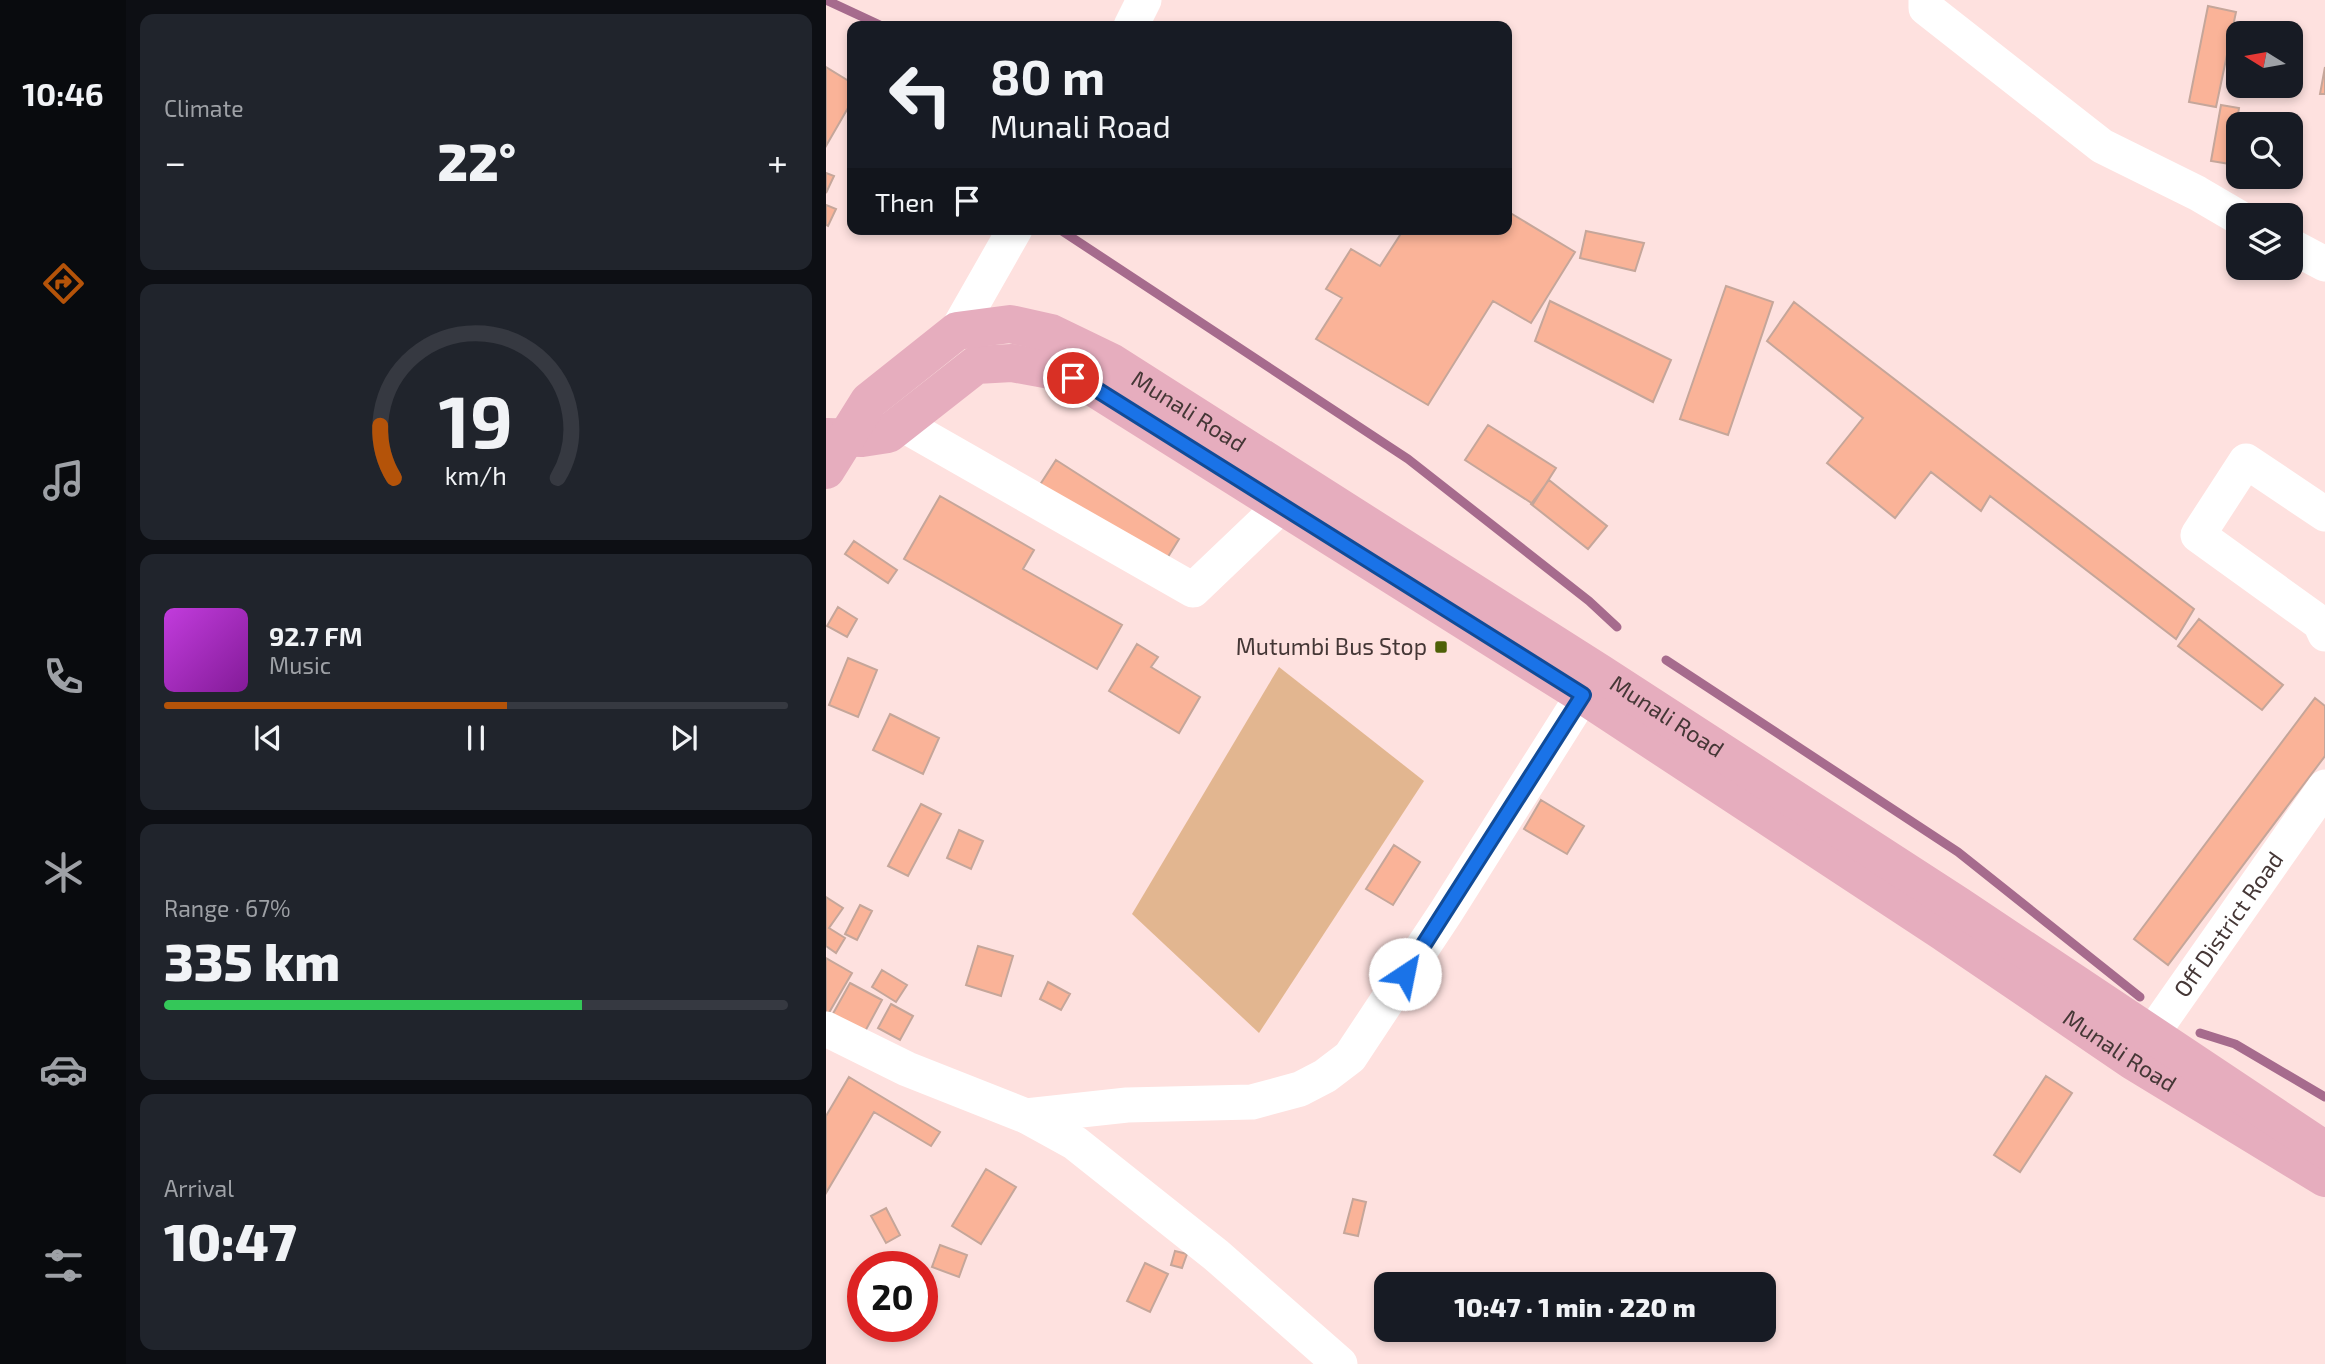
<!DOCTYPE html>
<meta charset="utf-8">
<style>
:root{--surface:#171b24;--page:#20242c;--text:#f1f3f6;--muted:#9ea1a6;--line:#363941;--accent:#b45309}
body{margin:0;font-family:"Exo 2",sans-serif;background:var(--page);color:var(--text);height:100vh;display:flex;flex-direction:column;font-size:26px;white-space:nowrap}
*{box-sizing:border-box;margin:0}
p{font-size:23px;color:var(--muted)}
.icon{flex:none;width:38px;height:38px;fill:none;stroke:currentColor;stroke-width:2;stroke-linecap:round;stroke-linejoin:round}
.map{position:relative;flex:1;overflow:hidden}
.side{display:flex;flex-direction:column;gap:14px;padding:14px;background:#0d0f14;width:700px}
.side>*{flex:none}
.top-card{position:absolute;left:21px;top:21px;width:665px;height:214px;border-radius:14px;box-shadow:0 4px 10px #0003;background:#171b24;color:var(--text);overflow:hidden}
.needle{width:46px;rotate:281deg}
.controls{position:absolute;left:1400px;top:21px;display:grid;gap:14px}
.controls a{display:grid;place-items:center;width:77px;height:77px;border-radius:14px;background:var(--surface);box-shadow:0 4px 10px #0003;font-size:35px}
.speed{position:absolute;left:21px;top:1251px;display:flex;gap:14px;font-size:35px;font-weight:700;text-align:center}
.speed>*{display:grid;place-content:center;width:91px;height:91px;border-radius:50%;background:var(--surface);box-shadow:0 4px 10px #0003;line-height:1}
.speed .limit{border:10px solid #d22;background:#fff;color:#111}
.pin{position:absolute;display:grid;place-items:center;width:60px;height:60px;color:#fff;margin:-30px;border:4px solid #fff;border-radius:50%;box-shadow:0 2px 7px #0007}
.me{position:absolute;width:77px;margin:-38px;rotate:34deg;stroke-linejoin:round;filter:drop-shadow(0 0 5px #0008)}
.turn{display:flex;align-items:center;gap:24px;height:147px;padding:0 28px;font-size:32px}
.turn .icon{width:91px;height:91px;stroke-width:2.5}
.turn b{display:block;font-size:49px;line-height:60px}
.then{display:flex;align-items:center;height:66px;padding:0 28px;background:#0003;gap:14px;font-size:26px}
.big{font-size:52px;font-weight:800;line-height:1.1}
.side .tile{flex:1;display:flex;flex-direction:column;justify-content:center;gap:10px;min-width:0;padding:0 24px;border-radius:14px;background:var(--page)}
.side .dial{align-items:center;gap:0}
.dial svg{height:182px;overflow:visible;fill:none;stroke:var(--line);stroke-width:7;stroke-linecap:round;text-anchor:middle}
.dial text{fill:var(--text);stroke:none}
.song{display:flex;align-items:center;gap:21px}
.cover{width:84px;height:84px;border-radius:10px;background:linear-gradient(135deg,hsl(290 70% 55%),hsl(290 70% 35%))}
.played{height:7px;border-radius:4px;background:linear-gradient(90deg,var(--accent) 55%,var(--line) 55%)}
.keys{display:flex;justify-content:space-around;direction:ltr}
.heat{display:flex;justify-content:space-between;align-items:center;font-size:38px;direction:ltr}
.charge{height:10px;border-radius:5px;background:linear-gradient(90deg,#34c759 67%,var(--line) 0)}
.trip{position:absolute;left:548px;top:1272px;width:402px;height:70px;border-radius:14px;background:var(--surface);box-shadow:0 4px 10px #0003;font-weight:800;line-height:70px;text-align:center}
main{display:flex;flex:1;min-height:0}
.tabs{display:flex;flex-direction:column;width:126px;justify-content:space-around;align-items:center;background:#090b0e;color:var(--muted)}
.tabs .icon{width:49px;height:49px}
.tabs .on{color:var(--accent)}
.tabs b{font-size:32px;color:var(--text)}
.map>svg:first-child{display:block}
</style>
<main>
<nav class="tabs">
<b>10:46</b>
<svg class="icon on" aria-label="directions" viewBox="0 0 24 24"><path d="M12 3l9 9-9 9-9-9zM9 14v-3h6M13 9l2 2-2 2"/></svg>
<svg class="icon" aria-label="music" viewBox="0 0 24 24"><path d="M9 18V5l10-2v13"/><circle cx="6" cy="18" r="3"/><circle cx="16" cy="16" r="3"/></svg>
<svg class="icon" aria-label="phone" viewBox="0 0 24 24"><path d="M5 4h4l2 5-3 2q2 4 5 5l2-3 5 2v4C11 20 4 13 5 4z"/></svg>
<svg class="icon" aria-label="climate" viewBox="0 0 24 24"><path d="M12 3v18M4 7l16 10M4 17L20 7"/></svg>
<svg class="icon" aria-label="car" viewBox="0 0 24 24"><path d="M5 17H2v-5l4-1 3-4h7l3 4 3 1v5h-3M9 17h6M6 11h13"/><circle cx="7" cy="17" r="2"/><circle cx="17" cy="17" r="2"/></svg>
<svg class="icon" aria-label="filters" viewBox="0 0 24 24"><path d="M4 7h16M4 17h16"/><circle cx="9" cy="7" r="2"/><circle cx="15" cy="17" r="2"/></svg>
</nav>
<section class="side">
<div class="tile"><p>Climate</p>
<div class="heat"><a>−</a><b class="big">22°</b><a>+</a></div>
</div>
<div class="tile dial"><svg viewBox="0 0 100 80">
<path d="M14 69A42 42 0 1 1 86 69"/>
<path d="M14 69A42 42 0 0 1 8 46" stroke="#b45309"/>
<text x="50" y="56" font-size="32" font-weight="700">19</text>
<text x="50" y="72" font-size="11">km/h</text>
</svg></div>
<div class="tile">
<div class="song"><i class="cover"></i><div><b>92.7 FM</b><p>Music</p></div></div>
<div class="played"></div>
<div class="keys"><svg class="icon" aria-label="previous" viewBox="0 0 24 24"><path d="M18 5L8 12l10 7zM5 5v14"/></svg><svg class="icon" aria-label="pause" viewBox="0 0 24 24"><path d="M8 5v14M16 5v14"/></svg><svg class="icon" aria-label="next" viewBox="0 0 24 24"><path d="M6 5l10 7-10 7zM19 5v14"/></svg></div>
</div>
<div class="tile"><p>Range · 67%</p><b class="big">335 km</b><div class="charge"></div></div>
<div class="tile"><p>Arrival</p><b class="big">10:47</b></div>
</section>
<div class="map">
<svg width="1499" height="1364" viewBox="0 0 1499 1364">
<rect width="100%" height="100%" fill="#fee1df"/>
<!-- green -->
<path fill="#e2b690" d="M453 667 598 781 433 1033 306 914Z"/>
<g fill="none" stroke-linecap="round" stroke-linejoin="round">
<!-- stream -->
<path stroke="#a66b8d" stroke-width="9" d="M0 0 56 26
M233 229 582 459 763 601 791 627
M840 660 1132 852 1314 997
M1374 1033 1409 1044 1499 1097"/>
</g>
<!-- building -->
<path fill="#fab398" stroke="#c5a69a" stroke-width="2" d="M1382 6 1410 12 1390 107 1363 102Z
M1412 37V83L1403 81Z
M0 67 26 83V101L0 146Z
M1499 67V94H1494Z
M1395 105 1413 108 1404 164 1385 161Z
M0 173 8 176 0 193Z
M0 205 10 209 2 226 0 225Z
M681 211 749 252 705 323 667 301 602 405 490 339 516 298 500 289 525 249 554 266 578 229H681Z
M760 231 818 243 809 271 754 258Z
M900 286 947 302 902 435 854 419Z
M724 301 845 360 827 402 709 341Z
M968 302 1368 609 1350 639 1164 496 1155 511 1105 472 1069 518 1001 463 1037 418 941 341Z
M662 425 730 468 707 504 639 460Z
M230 460 353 539 332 573 208 494Z
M723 480 781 526 762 549 705 504Z
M114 496 208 550 197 569 296 625 271 669 78 559Z
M28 541 71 570 62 583 19 554Z
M12 607 31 619 21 637 1 626Z
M1373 619 1457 685 1436 710 1352 646Z
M311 644 332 657 325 667 374 697 353 733 283 691Z
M22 658 51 670 32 717 3 705Z
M1489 698 1499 706V756L1342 965 1308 939Z
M64 714 113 738 97 774 47 750Z
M715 800 758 826 741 854 698 829Z
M95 804 115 814 82 876 62 866Z
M133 830 157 841 145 869 121 858Z
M568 845 594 862 567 905 540 889Z
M0 897 17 908 3 928 19 938 10 953 0 946Z
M34 905 46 911 31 940 19 934Z
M152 946 187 956 175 996 140 985Z
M0 958 26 973 1 1016 0 1015Z
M56 970 81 985 70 1002 46 987Z
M222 982 244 994 235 1010 214 999Z
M24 983 56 1000 36 1037 4 1019Z
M65 1004 87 1016 74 1040 52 1028Z
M1220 1076 1246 1093 1194 1172 1168 1155Z
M23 1077 114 1132 105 1146 48 1112 0 1193V1116Z
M160 1169 190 1187 155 1244 126 1226Z
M527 1199 540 1202 532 1236 518 1233Z
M60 1208 74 1235 60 1243 45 1216Z
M114 1245 141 1255 133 1277 106 1267Z
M349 1251 361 1254 356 1268 345 1265Z
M319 1263 342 1274 324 1312 301 1301Z"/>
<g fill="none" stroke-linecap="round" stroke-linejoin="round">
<!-- minor -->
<g stroke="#fff" stroke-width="35">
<path d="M1100 0V8L1276 146 1371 193 1412 217"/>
<path d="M305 26 318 0"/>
<path d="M1465 246 1499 264"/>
<path d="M131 331 189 229"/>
<path d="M76 424 367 590 455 506"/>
<path d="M1499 514 1420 461 1372 535 1494 623 1499 634"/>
<path d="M0 1029 81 1069 200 1116 249 1143 390 1255 514 1364"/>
<path id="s1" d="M1309 1058 1499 787"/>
<path d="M200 1116 301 1105 426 1102 474 1089 499 1076 524 1057 620 912 757 695 774 673"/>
</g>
<!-- major -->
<g stroke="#e6adbe" stroke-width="38">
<path id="s2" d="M1 437 36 438 62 434 150 365 186 363 230 371 265 386 757 695 1116 931 1307 1061 1499 1178"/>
<path id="s3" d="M0 470 43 401 131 331 184 324 225 333 285 362 774 673 1133 906 1499 1150"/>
</g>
</g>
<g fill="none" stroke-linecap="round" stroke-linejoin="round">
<!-- route casing -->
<g stroke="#114b97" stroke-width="18">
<path id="route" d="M247 378 265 386 757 695 579 974"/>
</g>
<!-- route -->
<use href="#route" stroke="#1a73e8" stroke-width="12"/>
</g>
<!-- markers -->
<rect fill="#4e6007" stroke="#fee1df" stroke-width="2.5" x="608" y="640" width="14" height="14" rx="3.5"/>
<g text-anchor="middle" stroke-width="5" stroke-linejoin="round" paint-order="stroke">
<!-- street labels -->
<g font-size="23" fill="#453736" stroke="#fee1df">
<text dy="8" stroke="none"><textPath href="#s3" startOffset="448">Munali Road</textPath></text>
<text dy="8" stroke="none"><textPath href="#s3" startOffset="1015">Munali Road</textPath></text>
<text dy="8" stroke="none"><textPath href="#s1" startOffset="163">Off District Road</textPath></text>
<text dy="8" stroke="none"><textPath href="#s2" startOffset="1517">Munali Road</textPath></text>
</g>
<!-- poi labels -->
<g font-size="23" fill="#453736" stroke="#fee1df" text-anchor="end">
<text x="601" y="655">Mutumbi Bus Stop</text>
</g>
</g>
</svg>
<div class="controls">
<a><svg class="needle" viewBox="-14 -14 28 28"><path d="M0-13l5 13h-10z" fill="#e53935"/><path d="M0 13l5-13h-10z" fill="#9ea1a6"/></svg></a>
<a><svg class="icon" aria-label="search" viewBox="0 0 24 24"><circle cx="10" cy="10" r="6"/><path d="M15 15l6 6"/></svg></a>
<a><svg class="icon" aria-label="layers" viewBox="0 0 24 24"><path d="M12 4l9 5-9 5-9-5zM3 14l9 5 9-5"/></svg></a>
</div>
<div class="speed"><div class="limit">20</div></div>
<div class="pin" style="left:247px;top:378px;background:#d93025"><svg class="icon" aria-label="arrive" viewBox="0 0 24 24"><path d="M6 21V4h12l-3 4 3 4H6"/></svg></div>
<svg class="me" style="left:579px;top:974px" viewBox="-20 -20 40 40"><circle r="19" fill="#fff"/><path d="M0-13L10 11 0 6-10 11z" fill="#1a73e8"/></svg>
<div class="trip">10:47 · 1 min · 220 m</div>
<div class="top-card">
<div class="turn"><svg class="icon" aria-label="left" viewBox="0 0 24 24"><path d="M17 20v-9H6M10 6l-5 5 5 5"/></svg><div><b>80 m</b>Munali Road</div></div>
<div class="then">Then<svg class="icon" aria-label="arrive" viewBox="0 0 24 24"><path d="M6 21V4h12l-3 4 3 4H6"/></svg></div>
</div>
</div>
</main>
